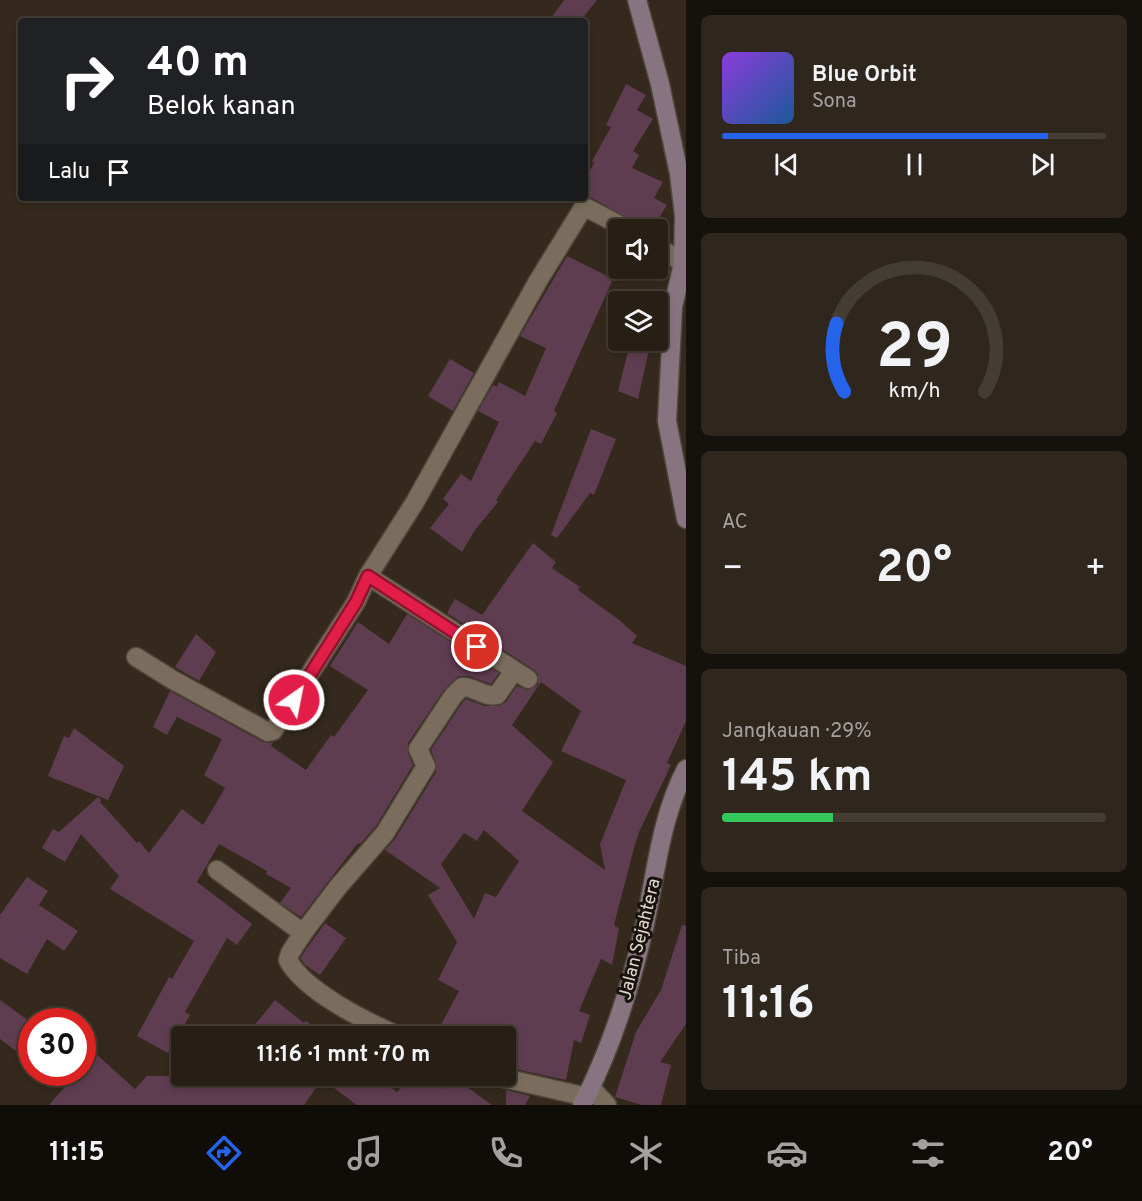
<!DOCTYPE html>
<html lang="id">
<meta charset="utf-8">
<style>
:root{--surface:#271f15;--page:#2f271e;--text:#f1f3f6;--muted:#a4a2a0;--line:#433d34;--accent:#2563eb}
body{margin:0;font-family:Overpass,sans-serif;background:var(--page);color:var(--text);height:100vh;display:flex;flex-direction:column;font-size:22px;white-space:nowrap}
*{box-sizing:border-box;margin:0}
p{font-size:20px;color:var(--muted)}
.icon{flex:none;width:33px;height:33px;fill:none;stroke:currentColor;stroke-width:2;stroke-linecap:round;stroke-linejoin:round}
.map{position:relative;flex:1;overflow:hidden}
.details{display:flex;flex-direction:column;gap:15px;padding:15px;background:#15110c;width:456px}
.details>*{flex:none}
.guide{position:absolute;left:18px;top:18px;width:570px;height:183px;border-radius:6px;box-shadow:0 3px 9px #0003,0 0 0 2px var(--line);background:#202124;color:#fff;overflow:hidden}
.fabs{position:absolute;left:608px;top:219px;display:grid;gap:12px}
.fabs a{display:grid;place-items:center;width:60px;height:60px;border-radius:6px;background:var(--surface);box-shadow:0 3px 9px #0003,0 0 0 2px var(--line);font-size:30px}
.speed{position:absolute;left:18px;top:1008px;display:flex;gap:12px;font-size:30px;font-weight:700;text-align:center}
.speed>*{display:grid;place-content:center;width:78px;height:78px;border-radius:50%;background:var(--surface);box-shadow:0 3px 9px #0003,0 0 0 2px var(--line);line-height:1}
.speed .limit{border:9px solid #d22;background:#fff;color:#111}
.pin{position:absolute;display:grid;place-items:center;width:51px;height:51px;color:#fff;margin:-26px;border:3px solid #fff;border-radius:50%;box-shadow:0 2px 6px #0007}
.me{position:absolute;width:66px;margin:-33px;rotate:33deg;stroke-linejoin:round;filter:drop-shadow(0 0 4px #0008)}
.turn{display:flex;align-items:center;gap:21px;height:126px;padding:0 30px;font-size:27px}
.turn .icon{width:78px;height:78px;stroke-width:2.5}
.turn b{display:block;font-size:42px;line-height:51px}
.then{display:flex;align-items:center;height:57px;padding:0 30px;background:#0003;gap:12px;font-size:22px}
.big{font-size:45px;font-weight:700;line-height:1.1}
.details .widget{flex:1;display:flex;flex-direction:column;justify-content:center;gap:9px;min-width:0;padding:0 21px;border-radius:9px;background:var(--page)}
.details .dial{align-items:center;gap:0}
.dial svg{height:156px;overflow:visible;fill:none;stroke:var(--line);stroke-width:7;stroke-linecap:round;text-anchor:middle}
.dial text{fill:var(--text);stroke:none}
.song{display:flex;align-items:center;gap:18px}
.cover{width:72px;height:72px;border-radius:9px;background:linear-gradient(135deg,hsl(270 70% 55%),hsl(210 70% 35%))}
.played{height:6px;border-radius:3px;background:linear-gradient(90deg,var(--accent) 85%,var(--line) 85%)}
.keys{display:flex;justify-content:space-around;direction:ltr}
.heat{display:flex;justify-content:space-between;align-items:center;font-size:33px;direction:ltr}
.charge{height:9px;border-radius:4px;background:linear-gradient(90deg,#34c759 29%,var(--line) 0)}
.trip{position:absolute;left:171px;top:1026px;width:345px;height:60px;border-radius:6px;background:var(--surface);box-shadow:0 3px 9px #0003,0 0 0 2px var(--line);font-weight:700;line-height:60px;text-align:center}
.dock{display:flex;height:96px;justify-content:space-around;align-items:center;background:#100c08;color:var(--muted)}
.dock .icon{width:42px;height:42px}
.dock .on{color:var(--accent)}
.dock b{font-size:27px;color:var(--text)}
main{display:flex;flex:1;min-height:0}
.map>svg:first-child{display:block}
</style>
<main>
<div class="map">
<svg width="686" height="1105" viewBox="0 0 686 1105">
<rect width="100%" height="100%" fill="#34291c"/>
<!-- building -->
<path fill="#5f3d50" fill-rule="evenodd" d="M564 0H597L580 21H549Z
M626 84 646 95 637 110 653 119 633 151 639 155 632 168 663 182 654 198 667 205 655 224 642 219 638 224 592 198 585 197V180L594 163 592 161 611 127 606 125Z
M567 256 613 279 554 411 557 413 541 444 535 441 496 500 498 502 475 530 462 552 430 528 449 504 443 499 461 474 471 481 499 422 478 411 493 385 497 387 499 382 525 396 546 348 520 336Z
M631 340H651L638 399 618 391Z
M450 359 474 373 453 411 428 396Z
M591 429 616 439 594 495 590 493 557 538 551 535Z
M533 543 556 562 552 568 580 587 578 590 618 619 637 636 632 643 686 666V721L667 763 671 765 639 832 634 848 614 925 619 929 612 965 601 959 579 1011 590 1015 581 1043 574 1040 566 1080 506 1067V1036H435L459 991 438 980 457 942 428 895 440 888 385 850 395 839 436 772V762L431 750 462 703 466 699 485 706H499L506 702 517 686 528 690 538 685V674L534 670 447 613 455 599 482 615ZM541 682 581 711 561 751 626 780 600 844 605 870 522 811 553 762 512 725ZM484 830 519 861 496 897 485 893 474 919 441 864 464 833 477 841Z
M407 614 499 673 491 684 469 676H458L444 690 408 743V753L413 765 376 826 360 844 358 843 301 917 280 903 291 888 266 874 267 871 219 844 197 882 252 924 237 945 227 938 185 1012 190 1015 168 1053 137 1036 169 977 172 979 194 941 110 889 119 876 81 834 65 862 42 848 53 829 59 832 98 797 101 800 100 802 137 843 139 841 149 853 182 809 203 825 225 788 204 775 222 739 177 717 167 735 153 727 170 691 263 742 273 743 271 746 306 770 331 735 334 737 368 690 330 666 358 622 389 644Z
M196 634 216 652 199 681 175 667Z
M74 728 124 766 108 800 48 776 64 736 69 738Z
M27 877 48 891 39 905 78 931 64 951 47 939 27 974 0 958V915Z
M325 923 346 938 320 975 305 965 300 958Z
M682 925 686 926V1024L660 1062 671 1065 661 1105H642L615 1097 636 1032 661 990Z
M0 1000 32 1023V1063L0 1039Z
M275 1000 304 1023 306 1021 327 1036H242L247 1030 249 1032Z
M95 1053 135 1089 147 1076H374L397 1092 411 1076H427L444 1089 452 1076 492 1105H357L322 1079 304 1105H49L78 1072H82V1067Z
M506 1090 530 1096 525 1105H506Z"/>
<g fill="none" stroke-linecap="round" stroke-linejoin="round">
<!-- street casing -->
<g stroke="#4f463a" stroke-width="21">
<path id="street" d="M657 246 683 263
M368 576 528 679
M136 657 173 680 268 732 273 731 356 602 368 576 415 502 538 281 583 208H587L629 230
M217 870 303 933 290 953 288 960C304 991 367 1022 399 1036
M303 933 338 887 385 833 426 766 418 749 453 696 462 687C474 686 484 698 497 695L514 671
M495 1076 587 1097
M591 1088 607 1105"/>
</g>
<!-- secondary casing -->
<g stroke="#4f463a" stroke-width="21">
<path id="secondary" d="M637 0 660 84 679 174 684 216 683 263 673 307 667 421 686 519
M582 1105C611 1049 630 990 644 928 656 875 660 819 686 769"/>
</g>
<!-- street -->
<use href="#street" stroke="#7a6d5d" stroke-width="18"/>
<!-- secondary -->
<use href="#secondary" stroke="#887480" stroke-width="18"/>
</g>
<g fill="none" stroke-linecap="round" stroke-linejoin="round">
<!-- route casing -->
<g stroke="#92132f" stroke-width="15">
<path id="route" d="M294 700 356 602 368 576 477 647"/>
</g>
<!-- route -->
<use href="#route" stroke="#e11d48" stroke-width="10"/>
</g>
<g text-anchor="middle" stroke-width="6" stroke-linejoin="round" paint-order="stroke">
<!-- street labels -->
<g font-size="18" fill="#e0d9d0" stroke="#18130d">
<text transform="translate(639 939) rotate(-76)" y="6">Jalan Sejahtera</text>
</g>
</g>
</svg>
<div class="fabs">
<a><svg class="icon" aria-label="sound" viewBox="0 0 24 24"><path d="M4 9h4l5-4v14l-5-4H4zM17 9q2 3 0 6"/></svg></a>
<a><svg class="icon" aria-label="layers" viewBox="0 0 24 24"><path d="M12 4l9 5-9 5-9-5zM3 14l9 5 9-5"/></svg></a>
</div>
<div class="speed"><div class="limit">30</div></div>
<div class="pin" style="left:477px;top:647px;background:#d93025"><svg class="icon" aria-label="arrive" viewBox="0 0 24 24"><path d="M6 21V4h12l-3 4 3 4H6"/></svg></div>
<svg class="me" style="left:294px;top:700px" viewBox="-20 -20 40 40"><circle r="17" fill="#e11d48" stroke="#fff" stroke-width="3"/><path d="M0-11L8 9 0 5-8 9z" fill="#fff"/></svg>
<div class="trip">11:16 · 1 mnt · 70 m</div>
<div class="guide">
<div class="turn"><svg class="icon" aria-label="right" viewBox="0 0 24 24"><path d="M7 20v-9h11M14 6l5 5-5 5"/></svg><div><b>40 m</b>Belok kanan</div></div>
<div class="then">Lalu<svg class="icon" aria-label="arrive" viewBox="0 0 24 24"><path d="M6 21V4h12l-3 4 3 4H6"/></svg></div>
</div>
</div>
<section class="details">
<div class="widget">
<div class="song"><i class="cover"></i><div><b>Blue Orbit</b><p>Sona</p></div></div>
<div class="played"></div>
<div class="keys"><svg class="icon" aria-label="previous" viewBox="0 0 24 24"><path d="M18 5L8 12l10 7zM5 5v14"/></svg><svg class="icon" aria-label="pause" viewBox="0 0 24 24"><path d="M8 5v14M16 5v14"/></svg><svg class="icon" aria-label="next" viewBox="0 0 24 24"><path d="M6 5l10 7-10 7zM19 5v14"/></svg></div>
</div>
<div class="widget dial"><svg viewBox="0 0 100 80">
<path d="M14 69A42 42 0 1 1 86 69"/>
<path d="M14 69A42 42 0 0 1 10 34" stroke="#2563eb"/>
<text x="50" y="56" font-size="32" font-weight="700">29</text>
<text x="50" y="72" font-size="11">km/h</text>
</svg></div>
<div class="widget"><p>AC</p>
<div class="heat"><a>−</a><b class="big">20°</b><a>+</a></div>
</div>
<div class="widget"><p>Jangkauan · 29%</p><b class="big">145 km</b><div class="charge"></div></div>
<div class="widget"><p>Tiba</p><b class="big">11:16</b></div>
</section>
</main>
<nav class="dock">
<b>11:15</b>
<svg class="icon on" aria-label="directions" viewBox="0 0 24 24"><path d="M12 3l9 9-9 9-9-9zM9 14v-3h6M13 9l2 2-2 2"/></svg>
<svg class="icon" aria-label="music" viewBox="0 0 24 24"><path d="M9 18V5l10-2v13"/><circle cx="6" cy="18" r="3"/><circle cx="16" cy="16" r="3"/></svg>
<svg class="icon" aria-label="phone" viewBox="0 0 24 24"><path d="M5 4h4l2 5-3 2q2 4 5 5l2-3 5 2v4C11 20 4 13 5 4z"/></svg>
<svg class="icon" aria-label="climate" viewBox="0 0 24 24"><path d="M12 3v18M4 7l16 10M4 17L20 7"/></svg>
<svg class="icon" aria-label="car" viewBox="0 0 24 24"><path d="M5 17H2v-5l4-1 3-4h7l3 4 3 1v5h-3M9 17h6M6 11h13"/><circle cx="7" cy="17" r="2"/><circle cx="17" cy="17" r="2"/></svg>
<svg class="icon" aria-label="filters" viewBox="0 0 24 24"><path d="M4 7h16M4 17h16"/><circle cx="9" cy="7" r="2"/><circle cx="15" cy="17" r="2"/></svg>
<b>20°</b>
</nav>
